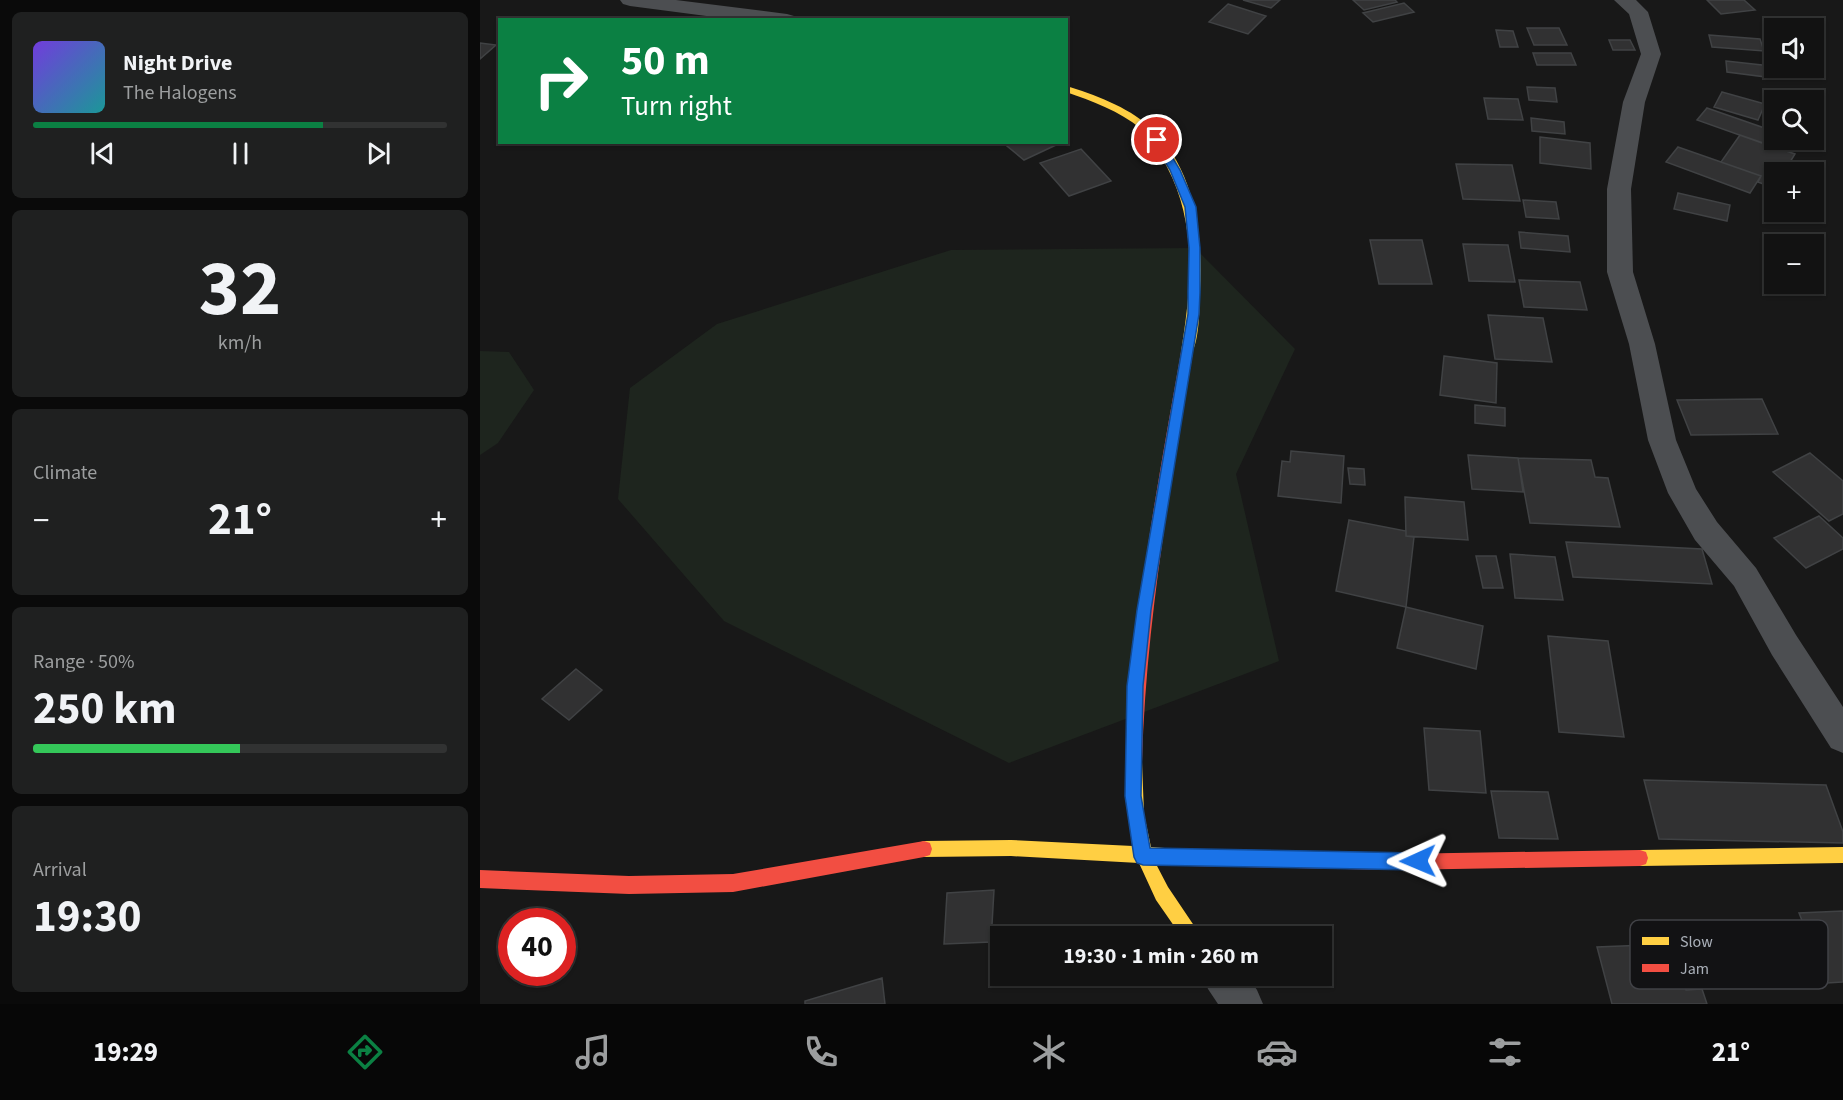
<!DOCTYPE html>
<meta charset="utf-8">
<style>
:root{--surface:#121212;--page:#1f2020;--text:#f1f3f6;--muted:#9c9e9f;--line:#313232;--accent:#0b8043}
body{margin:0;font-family:"Source Sans 3",sans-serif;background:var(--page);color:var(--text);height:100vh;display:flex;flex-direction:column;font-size:22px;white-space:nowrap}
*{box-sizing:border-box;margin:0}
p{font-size:20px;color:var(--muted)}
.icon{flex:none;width:33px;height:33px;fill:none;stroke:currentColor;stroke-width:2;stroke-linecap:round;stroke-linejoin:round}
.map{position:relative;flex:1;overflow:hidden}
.panel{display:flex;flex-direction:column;gap:12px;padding:12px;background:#0a0a0a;width:480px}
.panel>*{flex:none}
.top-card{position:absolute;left:18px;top:18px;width:570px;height:126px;border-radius:0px;box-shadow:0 2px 4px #0004,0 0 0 2px var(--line);background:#0b8043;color:#fff;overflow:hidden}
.controls{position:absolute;left:1284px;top:18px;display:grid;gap:12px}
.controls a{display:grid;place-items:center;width:60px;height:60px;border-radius:0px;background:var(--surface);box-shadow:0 2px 4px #0004,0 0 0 2px var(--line);font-size:30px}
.speed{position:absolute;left:18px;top:908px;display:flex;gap:12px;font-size:30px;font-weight:700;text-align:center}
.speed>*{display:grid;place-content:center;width:78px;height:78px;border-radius:50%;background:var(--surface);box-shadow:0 2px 4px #0004,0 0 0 2px var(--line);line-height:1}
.speed .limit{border:9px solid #d22;background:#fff;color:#111}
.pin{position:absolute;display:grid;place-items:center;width:51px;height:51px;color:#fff;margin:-26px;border:3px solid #fff;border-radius:50%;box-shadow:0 2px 6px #0007}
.me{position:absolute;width:66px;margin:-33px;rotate:269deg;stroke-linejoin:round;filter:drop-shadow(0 0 4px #0008)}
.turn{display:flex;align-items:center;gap:21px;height:126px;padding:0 24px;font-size:27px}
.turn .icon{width:78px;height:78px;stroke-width:2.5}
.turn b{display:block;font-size:42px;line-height:51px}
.big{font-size:45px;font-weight:700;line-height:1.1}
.panel .tile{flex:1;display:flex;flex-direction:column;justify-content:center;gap:9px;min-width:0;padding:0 21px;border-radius:9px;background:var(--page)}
.panel .dial{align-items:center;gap:0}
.dial b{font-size:78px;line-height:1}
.song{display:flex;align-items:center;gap:18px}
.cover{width:72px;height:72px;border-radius:9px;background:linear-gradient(135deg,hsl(260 70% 55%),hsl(180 70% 35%))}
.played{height:6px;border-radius:3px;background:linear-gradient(90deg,var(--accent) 70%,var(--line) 70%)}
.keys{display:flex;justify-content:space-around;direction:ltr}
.heat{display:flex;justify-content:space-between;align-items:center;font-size:33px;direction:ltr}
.charge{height:9px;border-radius:4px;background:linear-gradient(90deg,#34c759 50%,var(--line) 0)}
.trip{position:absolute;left:510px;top:926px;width:342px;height:60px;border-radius:0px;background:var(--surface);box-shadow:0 2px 4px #0004,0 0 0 2px var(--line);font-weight:700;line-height:60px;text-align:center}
.tabs{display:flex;height:96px;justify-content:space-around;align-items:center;background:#070707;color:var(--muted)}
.tabs .icon{width:42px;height:42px}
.tabs .current{color:var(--accent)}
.tabs b{font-size:27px;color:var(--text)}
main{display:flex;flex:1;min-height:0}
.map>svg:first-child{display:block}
</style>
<main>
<section class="panel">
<div class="tile">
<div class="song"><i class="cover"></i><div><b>Night Drive</b><p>The Halogens</p></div></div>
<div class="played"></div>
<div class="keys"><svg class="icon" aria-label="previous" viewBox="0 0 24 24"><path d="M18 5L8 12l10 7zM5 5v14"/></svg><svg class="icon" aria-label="pause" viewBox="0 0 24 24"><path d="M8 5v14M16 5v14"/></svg><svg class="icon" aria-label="next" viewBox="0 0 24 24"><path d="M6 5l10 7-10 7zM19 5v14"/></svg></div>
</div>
<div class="tile dial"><b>32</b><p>km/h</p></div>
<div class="tile"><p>Climate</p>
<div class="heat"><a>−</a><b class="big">21°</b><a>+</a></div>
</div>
<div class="tile"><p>Range · 50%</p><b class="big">250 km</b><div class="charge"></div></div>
<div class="tile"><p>Arrival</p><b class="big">19:30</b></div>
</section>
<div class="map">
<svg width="1363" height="1004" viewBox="0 0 1363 1004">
<rect width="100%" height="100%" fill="#181818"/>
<!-- green -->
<path fill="#1e251e" d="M715 248 815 349 756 474 799 661 529 763 244 621 138 499 150 388 237 324 471 250Z
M0 351 29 352 54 390 18 443 0 455Z"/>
<!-- building -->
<path fill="#313132" stroke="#404244" stroke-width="1.5" d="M763 0H800L791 8Z
M873 0H915L917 2 884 10Z
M1227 0H1264L1275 10 1241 14Z
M924 3 934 12 893 22 883 13Z
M748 4 786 16 768 34 729 22Z
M1047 28H1079L1087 45H1054Z
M1016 30 1033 31 1038 47H1020Z
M1229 35 1280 39 1284 51 1232 47Z
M1129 40H1150L1155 50H1133Z
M0 43 16 45 0 59Z
M1334 50 1344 74 1298 70 1297 68H1334Z
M1053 53H1091L1096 65H1057Z
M1246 61 1291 66 1294 78 1247 72Z
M1047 87 1075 88 1077 102 1049 100Z
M1242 92 1285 104 1278 120 1234 107Z
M1004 98 1038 99 1043 120 1008 119Z
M1227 108 1293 131 1285 144 1217 120Z
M1051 118 1084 122 1085 134 1052 131Z
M1260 135 1315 154 1304 172H1294V188L1278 182 1281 176 1241 162Z
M1060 137 1110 143 1111 169 1060 163Z
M522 142H572L576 145 544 160Z
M1198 147 1241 162 1281 176 1270 193 1186 162Z
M601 149 631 181 589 196 560 163Z
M976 164 1032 165 1040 201 983 199Z
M1198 193 1250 205 1247 221 1194 209Z
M1043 200 1076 202 1079 219 1046 217Z
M1039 232 1088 236 1090 252 1041 248Z
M890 240H942L952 284H899Z
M983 244 1028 245 1035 282 989 281Z
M1039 280 1100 282 1107 310 1044 307Z
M1008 315 1063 318 1072 362 1015 359Z
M964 356 1017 363 1016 403 960 395Z
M1282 399 1298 434 1211 435 1197 400Z
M995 405 1025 408V426L995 423Z
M811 451 864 456 861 503 798 496 802 461 810 462Z
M1330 453 1363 481V514L1349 521 1293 472Z
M988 455 1038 458 1043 492 992 489Z
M1038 458 1111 460 1115 477 1128 478 1140 527 1050 523Z
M868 468 884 469 885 485 870 484Z
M925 497 984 502 988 540 926 536Z
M1339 516 1363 538V549L1326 568 1294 538Z
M869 520 926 531V536L934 537 926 607 856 591Z
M1086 542 1222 549 1232 584 1093 577Z
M1030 554 1075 557 1083 600 1035 598Z
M996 556H1016L1023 588H1003Z
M926 607 1003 626 996 669 917 648Z
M1068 636 1128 641 1144 737 1079 732Z
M96 669 122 690 89 720 62 699Z
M944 728 1000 731 1006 793 949 790Z
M1164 780 1346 785 1363 832V843L1179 839Z
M1011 791 1068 792 1078 839 1019 838Z
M514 890 511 942 464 944 467 893Z
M1363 911V982L1347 983 1319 913Z
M1191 944 1206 990 1222 989 1227 1004H1132L1117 947Z
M402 978 405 1004H325V1001Z"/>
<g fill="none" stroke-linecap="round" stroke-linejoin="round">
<!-- street -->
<path fill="#4c4e51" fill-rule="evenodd" d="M140 0H196L307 14 314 16 317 20H257L150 6 143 4Z
M1134 0H1156L1168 12 1181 54 1165 102 1151 189 1153 272 1175 344 1196 440 1216 489 1237 522 1276 568 1316 635 1363 707V753L1351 748 1292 655 1254 586 1215 540 1188 493 1168 440 1149 344 1127 272V189L1143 102 1161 54 1149 14Z
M722 975H767L777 990 783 1004H738L728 989Z"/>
<!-- slow -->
<path fill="#ffcf43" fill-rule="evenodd" d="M586 86C614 94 647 107 669 126 714 166 724 235 720 292 719 311 720 338 711 355H703L701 352C711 289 718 226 687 167 680 153 672 140 661 129 640 111 612 101 586 92Z
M654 755 660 757 662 762 664 814 671 847 711 850 717 852 719 858 717 864 711 866 676 864 688 887 721 936H701L676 900 659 863 531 856 444 857 438 855 436 849 438 843 444 841 531 840 653 846 648 814 646 762 648 757Z
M1363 847V863L1160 866 1154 864 1152 858 1154 852 1160 850Z"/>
<!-- jam -->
<path fill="#f24e42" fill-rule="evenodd" d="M707 348 713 352C690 488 666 623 662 762L660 767 654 769 648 767 646 762C651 623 677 488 701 352Z
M444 841 450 843 452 849 450 855 444 857 253 892 149 894 0 888V870L149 876 253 874Z
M711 850 915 854 1160 850 1166 852 1168 858 1166 864 1160 866 915 870 711 866 705 864 703 858 705 852Z"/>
</g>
<!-- route -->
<path fill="#1a73e8" stroke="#114b97" stroke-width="1.5" d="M673 138H681L700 170 716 207 720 248V292L719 314 671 610 663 686 661 796 670 848 938 853 944 855 947 861 944 867 938 870 663 865 657 863 654 857 645 796 647 686 657 610 708 314V292L709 248 705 207 690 170 672 140Z"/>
<!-- legend -->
<rect x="1150" y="920" width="198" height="69" rx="9" fill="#121214" stroke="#404146" stroke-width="1.5"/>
<rect x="1162" y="937" width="27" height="8" fill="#ffcf43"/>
<rect x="1162" y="964" width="27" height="8" fill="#f24e42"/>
<g font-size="16" fill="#aab0b9">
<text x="1200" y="947">Slow</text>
<text x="1200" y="974">Jam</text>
</g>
</svg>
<div class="controls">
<a><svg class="icon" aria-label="sound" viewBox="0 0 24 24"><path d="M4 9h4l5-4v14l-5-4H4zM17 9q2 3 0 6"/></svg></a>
<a><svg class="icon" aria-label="search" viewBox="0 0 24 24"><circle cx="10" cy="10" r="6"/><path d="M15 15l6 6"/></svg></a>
<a>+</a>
<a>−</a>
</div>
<div class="speed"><div class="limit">40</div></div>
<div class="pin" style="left:677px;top:140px;background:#d93025"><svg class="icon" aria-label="arrive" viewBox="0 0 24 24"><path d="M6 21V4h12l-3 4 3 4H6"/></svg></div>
<svg class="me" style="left:938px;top:861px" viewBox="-20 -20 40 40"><path d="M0-17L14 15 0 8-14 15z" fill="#1a73e8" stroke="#fff" stroke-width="4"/></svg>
<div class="trip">19:30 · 1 min · 260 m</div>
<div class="top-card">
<div class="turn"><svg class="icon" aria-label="right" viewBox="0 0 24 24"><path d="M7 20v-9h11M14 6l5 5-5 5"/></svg><div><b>50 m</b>Turn right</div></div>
</div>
</div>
</main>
<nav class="tabs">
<b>19:29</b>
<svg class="icon current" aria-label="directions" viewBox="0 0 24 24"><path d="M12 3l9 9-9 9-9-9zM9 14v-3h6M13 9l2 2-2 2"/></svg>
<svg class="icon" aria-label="music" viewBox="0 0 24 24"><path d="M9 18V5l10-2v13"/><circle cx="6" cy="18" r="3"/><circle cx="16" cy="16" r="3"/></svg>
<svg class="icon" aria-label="phone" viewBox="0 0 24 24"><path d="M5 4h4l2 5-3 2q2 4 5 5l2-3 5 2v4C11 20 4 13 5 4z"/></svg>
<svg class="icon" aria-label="climate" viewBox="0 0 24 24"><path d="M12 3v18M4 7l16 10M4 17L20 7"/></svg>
<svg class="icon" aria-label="car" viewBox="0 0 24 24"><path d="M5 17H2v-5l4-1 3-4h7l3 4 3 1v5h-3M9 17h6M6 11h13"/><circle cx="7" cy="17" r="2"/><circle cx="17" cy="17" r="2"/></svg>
<svg class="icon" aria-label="filters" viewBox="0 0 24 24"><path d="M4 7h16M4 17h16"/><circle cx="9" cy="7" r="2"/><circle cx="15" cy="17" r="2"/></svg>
<b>21°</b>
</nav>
